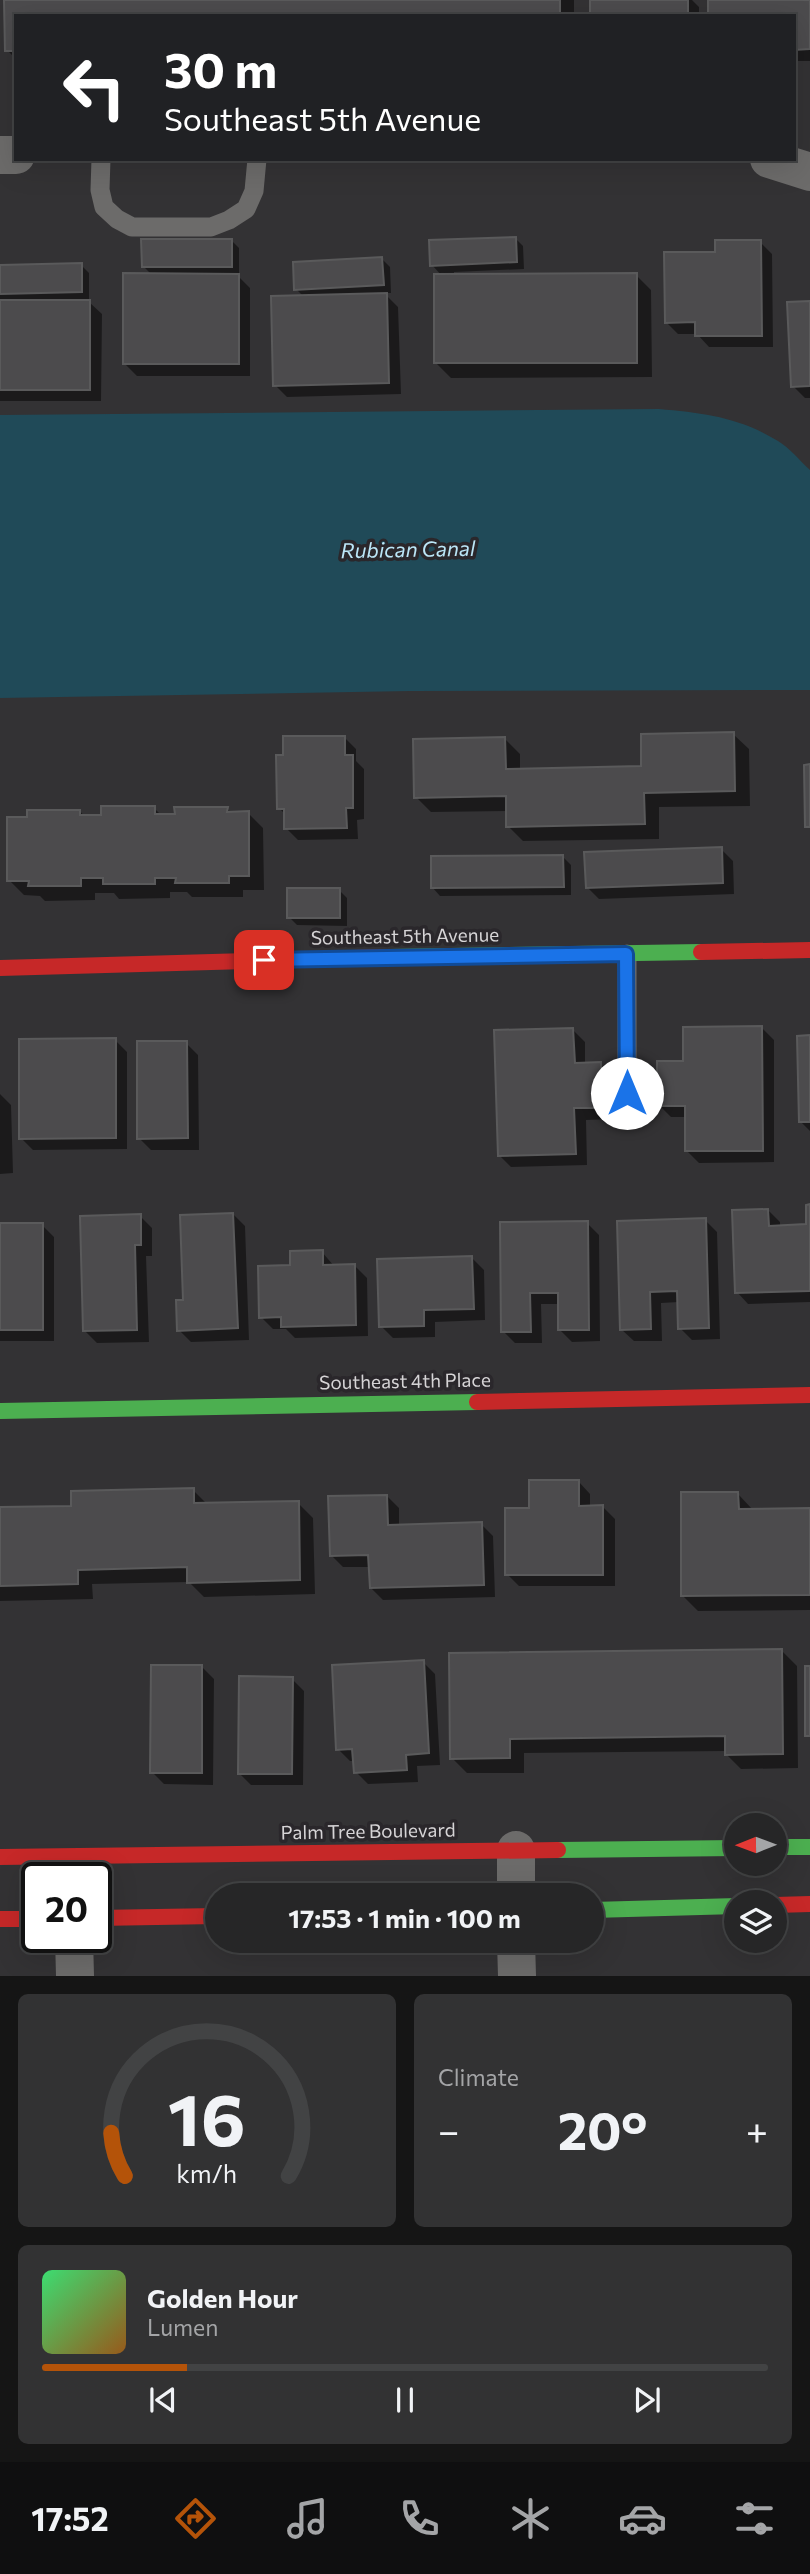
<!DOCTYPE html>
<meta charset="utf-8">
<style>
:root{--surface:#262627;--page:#323233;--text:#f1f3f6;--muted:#a4a5a7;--line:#424344;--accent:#b45309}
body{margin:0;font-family:Commissioner,sans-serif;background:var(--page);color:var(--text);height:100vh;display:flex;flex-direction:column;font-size:26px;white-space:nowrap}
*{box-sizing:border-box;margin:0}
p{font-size:23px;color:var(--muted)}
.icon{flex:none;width:38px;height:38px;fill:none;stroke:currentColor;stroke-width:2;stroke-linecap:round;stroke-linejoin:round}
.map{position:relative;height:1976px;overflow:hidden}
.side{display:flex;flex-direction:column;gap:18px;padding:18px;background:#151515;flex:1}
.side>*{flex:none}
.banner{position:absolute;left:14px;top:14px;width:782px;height:147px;border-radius:0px;box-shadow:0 7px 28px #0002,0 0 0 2px var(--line);background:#202124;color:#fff;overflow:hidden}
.needle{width:46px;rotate:269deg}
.fabs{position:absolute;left:724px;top:1813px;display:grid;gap:14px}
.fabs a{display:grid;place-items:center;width:63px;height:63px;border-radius:50%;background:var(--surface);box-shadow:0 7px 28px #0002,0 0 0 2px var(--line);font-size:35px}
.speed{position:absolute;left:21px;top:1862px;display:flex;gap:14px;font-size:35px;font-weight:700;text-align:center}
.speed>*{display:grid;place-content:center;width:91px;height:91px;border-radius:50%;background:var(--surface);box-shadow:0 7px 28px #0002,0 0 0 2px var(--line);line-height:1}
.speed .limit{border:4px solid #111;border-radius:10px;background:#fff;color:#111}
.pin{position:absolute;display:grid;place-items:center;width:60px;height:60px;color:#fff;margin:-30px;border-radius:14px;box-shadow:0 4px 10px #0006}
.me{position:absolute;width:77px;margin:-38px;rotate:0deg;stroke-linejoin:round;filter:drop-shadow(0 0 5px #0008)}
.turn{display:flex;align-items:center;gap:24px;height:147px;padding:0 35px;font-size:32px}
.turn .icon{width:91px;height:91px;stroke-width:2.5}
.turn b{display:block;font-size:49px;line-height:60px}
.big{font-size:52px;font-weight:700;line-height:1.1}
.side .card{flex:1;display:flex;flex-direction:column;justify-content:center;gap:10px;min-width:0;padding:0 24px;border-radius:10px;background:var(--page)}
.side .dial{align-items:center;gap:0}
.dial svg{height:182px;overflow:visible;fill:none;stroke:var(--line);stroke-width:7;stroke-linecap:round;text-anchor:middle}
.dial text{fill:var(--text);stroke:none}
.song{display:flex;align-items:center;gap:21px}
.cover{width:84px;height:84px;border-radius:10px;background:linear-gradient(135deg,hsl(140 70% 55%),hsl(30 70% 35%))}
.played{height:7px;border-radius:4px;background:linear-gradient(90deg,var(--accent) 20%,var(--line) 20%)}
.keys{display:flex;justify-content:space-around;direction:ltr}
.heat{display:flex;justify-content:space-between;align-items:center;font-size:38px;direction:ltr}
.side .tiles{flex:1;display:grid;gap:18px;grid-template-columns:1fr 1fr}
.card:last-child{grid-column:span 2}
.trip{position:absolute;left:205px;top:1883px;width:399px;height:70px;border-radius:35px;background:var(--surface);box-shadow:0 7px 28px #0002,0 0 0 2px var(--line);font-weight:700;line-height:70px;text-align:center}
.dock{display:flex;height:112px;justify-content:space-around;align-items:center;background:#0f0f10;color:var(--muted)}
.dock .icon{width:49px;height:49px}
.dock .current{color:var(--accent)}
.dock b{font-size:32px;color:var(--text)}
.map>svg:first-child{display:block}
</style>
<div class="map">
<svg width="810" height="1976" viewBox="0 0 810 1976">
<rect width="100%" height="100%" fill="#333234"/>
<!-- water -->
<path fill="#204a58" d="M659 409C703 413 739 417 778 441 790 448 800 461 810 470V690L410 691 0 698V415Z"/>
<!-- shadow -->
<path fill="#0007" d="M6 0H574V16H16V59L7 50Z
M592 0H692L699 7V16H592Z
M710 0H810V61H794V16Z
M515 238 523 246 524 269 454 272V275H636L651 290 652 377 451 378 436 363 442 276 432 265Z
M231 240 239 248V277L250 288V376H137L125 364 152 275 144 267Z
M760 242 772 254 773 347H709L697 334H678L666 322 717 254Z
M382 259 390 267 391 293H384L398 307 401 394 287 397 275 385 304 297 296 289Z
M81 265 89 273V302L102 314 101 401H0V302H3L0 299V267Z
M810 303V398H805L793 386Z
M733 734 749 749 750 806 659 807V839L523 841 508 826V811L431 812 416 797 505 739 520 754V770L643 768Z
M344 737 356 749V761L364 769V819L357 820 358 839 298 840 286 828V815L279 808Z
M154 808 162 816 227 808 232 814 248 813 263 828 264 890H243V897H192L187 892H170V898L119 899 114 893H95V900L45 901 40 896 24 895 9 880 29 819 80 811 85 817 103 816Z
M721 849 733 861 734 894 599 899 587 887Z
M563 857 571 865V895L440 896 432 887Z
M339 890 347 898V926L297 925 289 917Z
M762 1028 774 1040V1162L699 1163 687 1151V1117H671L659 1105 685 1063Z
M573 1030 585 1042V1064H600L612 1076 614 1119 586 1120 587 1165 511 1167 499 1155Z
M810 1037V1131L800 1121Z
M115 1040 127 1052V1149L33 1150 21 1138Z
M186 1043 198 1055 199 1150H151L139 1138Z
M0 1094 11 1105 13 1173 0 1174Z
M810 1206V1302L748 1304 737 1292 768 1210 780 1222V1227L808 1226Z
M233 1214 245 1226 249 1340 191 1342 179 1330 185 1301Z
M140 1216 152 1228V1256H146L149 1342 97 1343 85 1331Z
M705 1220 717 1232 720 1339 692 1340 680 1328 679 1302 661 1303 662 1341H634L622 1330 619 1223Z
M587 1223 599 1235 600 1341 572 1342 560 1330V1304H541L542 1343H515L503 1331 502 1224Z
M0 1225H42L54 1237V1341H0Z
M322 1252 334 1266H355L367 1278 368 1336 295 1338 286 1329H273L261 1317 292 1267Z
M472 1258 484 1270 485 1320 435 1322V1337L393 1338 381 1326Z
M579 1482 590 1494V1507H603L615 1519V1586H519L507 1574 531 1509Z
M193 1490 208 1505 298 1503 313 1518 315 1594 204 1597 189 1582 92 1584 93 1599 0 1601V1509L73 1508Z
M738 1494 753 1510H810V1610L698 1611 683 1596Z
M387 1496 399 1508V1526L481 1524 493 1536 495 1597 383 1600 371 1588V1567H343L331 1555Z
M782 1651 797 1666 798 1768 741 1769 726 1754V1751L524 1753V1773H467L452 1758 451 1655Z
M423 1662 435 1674 440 1765 417 1766 418 1782 368 1784 356 1772 355 1761H350L338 1749Z
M202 1667 214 1679 213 1785 164 1784 152 1772Z
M292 1679 304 1691 303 1785H251L239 1773Z"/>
<!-- building -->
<path fill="#4c4b4d" stroke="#5a5a5b" stroke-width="2" d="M4 0H560V16H16V51H5Z
M590 0H688V16H590Z
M708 0H810V49L794 50V16H708Z
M516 237 517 262 430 266 429 240Z
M141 239H232V267H142Z
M715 240H761L762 336H695V322L665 323 664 252H715Z
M382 257 384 285 294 290 293 262Z
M82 263V292L0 294V265Z
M123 273 239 274V364H123Z
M637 273V363H434V274Z
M387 293 389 383 273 386 271 296Z
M0 300H90V390H0Z
M810 301V386L791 387 787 302Z
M734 732 735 791 644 793 645 824 506 827V796L414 798 413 739 505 737 506 769 641 766V734Z
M283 736H345V755H353V808H346L347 828 284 829V809H277L276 755H283Z
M810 764V827H805L804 765Z
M101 806H155V814H175L174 807H228L227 812 249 811V876H229V883H175L176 878H155V884H103V878H81V886H28L29 881H7V817H27V810H80V815H101Z
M722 847 723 883 586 888 584 852Z
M563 855 564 887 431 888V856Z
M287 888H340V918H287Z
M762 1026 763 1151H685V1106H657V1061H683V1027Z
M573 1028 575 1063 601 1062 602 1108H574L576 1154 498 1156 494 1030Z
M810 1035V1122H799L797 1036Z
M116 1038V1138L19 1139V1039Z
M137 1041H187L188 1138 137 1139Z
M810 1204V1291L735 1293 732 1210 768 1209 769 1226 806 1224V1205Z
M233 1213 238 1328 177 1331 176 1300H183L180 1215Z
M141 1214V1245H135L137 1330 83 1331 80 1216Z
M706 1218 709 1328 678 1329 677 1291 650 1292 651 1329 620 1330 617 1221Z
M588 1221 589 1330H558V1293H530L531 1332H501L500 1222Z
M0 1223H43V1330H0Z
M323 1250V1265L355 1264 356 1325 281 1327V1317L259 1318 258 1266 290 1265V1251Z
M472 1256 474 1309 424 1310V1326L379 1327 377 1259Z
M529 1480H579V1506L603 1505V1575H505V1508H529Z
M194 1488V1503L299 1501 300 1580 187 1583V1567L78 1570V1584L0 1586V1507L71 1506V1491Z
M681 1492H738L739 1509 810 1508V1595L681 1596Z
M387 1495 388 1525 482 1522 484 1585 370 1588 368 1555 330 1556 328 1496Z
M782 1649 783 1754 725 1755V1736L510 1739V1758L450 1759 449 1653Z
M424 1660 429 1753 406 1755 407 1770 354 1773 352 1749 336 1750 332 1665Z
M151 1665H202V1773H150Z
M805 1666H810V1736H805Z
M239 1676 293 1677 292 1774H238Z"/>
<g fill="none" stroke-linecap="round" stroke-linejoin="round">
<!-- lane -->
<path stroke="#6c6b6a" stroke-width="19" d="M101 159 100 190 104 207 117 219 132 227H211L229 220 246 209 254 191 257 159
M627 954V1093"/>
<!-- street -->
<path stroke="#6c6b6a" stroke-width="38" d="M0 155H16
M769 159 810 172
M516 1850V1895
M74 1937 75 1976
M516 1941 517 1976"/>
<!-- fast -->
<path stroke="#4caf50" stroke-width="16" d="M390 957 701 952
M0 1411 477 1402
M775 1847H810
M558 1850 737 1848
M592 1910 737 1906"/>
<!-- jam -->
<path stroke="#c62828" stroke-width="16" d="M701 952 810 950
M0 968 390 957
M477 1402 810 1395
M0 1857 558 1850
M775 1905 810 1904
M96 1918 217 1916
M0 1919H37"/>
</g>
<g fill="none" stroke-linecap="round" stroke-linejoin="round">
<!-- route casing -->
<g stroke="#114b97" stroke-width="18">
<path id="route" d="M264 960 626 954 627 1093"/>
</g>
<!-- route -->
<use href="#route" stroke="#1a73e8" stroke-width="12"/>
</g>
<g text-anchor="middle" stroke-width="7" stroke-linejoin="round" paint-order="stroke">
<!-- street labels -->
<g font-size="19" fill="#d6d4d6" stroke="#2a272b">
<text transform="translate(405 936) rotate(-1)" y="7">Southeast 5th Avenue</text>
<text transform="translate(405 1381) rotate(-1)" y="7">Southeast 4th Place</text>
<text transform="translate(368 1831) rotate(-1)" y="7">Palm Tree Boulevard</text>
</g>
<!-- water labels -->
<g font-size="21" font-style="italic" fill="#bbe6f7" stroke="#2a272b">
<text transform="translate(408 550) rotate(-1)" y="7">Rubican Canal</text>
</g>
</g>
</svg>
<div class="fabs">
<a><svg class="needle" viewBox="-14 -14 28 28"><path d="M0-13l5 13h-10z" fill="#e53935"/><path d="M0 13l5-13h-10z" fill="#a4a5a7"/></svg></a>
<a><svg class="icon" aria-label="layers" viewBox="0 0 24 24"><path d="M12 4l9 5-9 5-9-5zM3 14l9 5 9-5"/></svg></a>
</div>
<div class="speed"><div class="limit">20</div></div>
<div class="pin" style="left:264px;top:960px;background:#d93025"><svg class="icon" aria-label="arrive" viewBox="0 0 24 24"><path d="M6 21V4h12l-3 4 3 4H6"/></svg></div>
<svg class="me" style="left:627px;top:1093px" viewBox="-20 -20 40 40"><circle r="19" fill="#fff"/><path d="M0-13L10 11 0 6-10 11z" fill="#1a73e8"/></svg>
<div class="trip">17:53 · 1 min · 100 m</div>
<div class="banner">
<div class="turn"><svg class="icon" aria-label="left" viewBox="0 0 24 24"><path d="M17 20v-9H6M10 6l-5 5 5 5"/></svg><div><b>30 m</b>Southeast 5th Avenue</div></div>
</div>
</div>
<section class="side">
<div class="tiles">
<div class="card dial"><svg viewBox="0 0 100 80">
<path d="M14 69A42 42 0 1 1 86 69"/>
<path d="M14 69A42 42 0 0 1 8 50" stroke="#b45309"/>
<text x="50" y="56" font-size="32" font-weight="700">16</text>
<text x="50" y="72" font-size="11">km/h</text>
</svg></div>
<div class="card"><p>Climate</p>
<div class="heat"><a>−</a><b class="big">20°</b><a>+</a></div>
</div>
<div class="card">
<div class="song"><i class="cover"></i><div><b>Golden Hour</b><p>Lumen</p></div></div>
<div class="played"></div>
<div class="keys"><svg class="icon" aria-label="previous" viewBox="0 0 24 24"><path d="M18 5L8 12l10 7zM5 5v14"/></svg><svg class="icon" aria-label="pause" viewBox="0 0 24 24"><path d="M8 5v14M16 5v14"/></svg><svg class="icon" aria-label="next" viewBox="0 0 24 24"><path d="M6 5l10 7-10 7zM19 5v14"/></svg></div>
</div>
</div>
</section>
<nav class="dock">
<b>17:52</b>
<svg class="icon current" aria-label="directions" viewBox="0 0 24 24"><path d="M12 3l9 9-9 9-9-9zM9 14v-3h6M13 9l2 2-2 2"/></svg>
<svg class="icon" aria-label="music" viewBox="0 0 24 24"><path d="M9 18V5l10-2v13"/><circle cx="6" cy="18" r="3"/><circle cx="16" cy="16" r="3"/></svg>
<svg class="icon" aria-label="phone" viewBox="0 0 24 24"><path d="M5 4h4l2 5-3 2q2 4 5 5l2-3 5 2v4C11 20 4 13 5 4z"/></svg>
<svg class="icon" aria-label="climate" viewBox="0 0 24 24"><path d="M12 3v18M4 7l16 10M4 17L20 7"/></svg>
<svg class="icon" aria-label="car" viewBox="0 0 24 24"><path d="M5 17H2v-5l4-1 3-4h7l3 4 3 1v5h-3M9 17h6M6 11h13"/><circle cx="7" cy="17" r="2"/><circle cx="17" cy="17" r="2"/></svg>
<svg class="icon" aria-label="filters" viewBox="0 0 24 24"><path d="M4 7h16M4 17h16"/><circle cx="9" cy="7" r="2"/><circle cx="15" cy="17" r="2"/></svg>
</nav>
